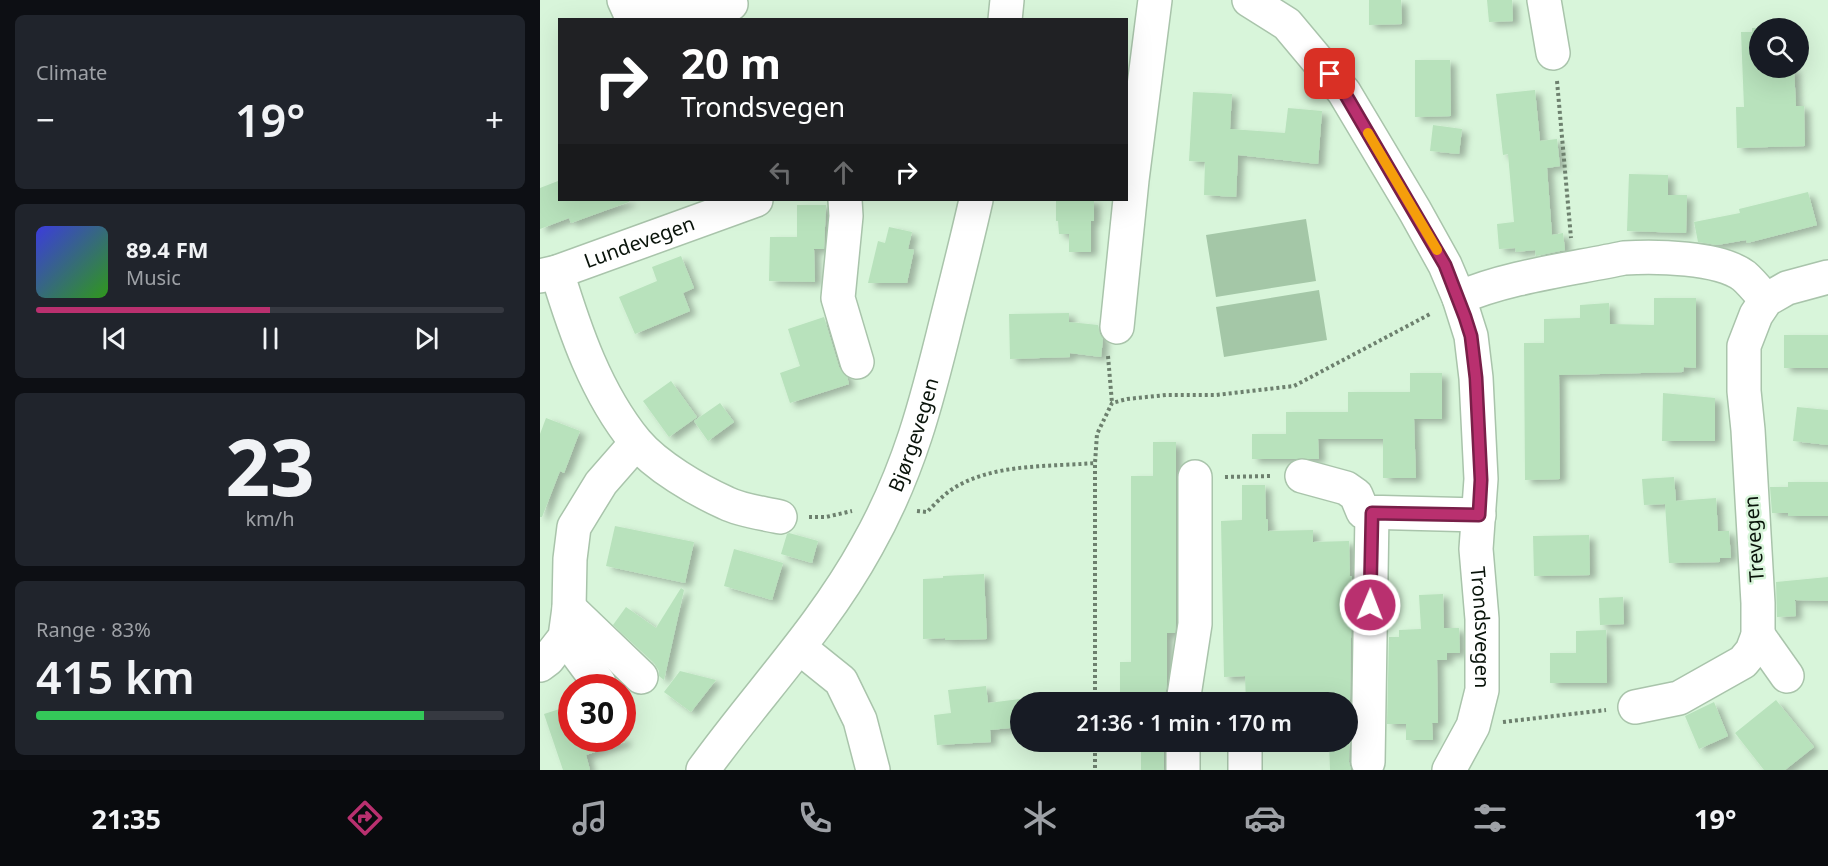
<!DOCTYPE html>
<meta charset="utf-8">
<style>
:root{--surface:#171b24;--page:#20242c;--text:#f1f3f6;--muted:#9ea1a6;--line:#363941;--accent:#b9306f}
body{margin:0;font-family:"Noto Sans",sans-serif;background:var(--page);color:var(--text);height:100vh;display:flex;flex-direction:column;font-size:22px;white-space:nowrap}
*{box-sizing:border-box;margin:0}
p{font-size:20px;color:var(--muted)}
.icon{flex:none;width:33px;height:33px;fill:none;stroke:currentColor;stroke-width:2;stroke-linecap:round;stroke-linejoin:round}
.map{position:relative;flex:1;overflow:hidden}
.drawer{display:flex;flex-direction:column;gap:15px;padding:15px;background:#0d0f14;width:540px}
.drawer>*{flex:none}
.top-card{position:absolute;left:18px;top:18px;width:570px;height:183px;border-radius:0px;box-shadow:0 6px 24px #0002;background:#202124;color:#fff;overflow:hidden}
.controls{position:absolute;left:1209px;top:18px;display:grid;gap:12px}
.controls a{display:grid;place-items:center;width:60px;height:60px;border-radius:50%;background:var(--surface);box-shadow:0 6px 24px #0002;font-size:30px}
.speed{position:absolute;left:18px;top:674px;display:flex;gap:12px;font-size:30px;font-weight:700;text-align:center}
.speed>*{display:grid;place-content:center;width:78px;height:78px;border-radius:50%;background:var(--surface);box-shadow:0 6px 24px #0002;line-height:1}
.speed .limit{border:9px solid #d22;background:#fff;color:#111}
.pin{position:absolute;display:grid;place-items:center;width:51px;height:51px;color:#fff;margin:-26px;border-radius:12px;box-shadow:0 3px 9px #0006}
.me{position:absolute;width:66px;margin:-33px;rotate:1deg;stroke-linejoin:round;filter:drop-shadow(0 0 4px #0008)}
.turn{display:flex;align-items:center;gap:21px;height:126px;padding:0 24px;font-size:27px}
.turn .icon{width:78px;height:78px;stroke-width:2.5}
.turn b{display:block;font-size:42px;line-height:51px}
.lanes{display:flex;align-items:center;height:57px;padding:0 24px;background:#0003;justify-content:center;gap:30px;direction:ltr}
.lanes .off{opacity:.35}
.big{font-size:45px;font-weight:600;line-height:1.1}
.drawer .widget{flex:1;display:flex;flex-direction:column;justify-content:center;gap:9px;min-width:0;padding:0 21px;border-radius:9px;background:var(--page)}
.drawer .dial{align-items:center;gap:0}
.dial b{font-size:78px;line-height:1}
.song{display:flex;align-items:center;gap:18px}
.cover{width:72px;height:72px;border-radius:9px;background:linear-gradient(135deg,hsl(240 70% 55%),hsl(110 70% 35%))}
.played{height:6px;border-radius:3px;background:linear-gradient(90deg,var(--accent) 50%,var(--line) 50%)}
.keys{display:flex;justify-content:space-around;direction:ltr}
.heat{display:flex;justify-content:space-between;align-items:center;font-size:33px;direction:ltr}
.charge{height:9px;border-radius:4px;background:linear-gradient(90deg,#34c759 83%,var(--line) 0)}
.trip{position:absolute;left:470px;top:692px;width:348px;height:60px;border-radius:30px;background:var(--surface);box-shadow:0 6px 24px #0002;font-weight:600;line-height:60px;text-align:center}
.dock{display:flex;height:96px;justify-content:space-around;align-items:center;background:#090b0e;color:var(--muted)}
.dock .icon{width:42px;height:42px}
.dock .current{color:var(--accent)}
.dock b{font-size:27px;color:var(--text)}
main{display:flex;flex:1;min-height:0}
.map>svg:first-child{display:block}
</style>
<main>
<section class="drawer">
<div class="widget"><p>Climate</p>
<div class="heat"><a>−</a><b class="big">19°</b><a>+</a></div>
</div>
<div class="widget">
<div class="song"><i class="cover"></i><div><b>89.4 FM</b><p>Music</p></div></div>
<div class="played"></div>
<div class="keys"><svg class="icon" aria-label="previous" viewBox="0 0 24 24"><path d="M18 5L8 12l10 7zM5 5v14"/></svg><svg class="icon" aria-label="pause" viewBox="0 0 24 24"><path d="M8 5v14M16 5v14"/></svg><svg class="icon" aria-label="next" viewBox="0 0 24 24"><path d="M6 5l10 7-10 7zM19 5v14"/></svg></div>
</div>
<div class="widget dial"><b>23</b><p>km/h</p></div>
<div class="widget"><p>Range · 83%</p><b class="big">415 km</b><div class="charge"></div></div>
</section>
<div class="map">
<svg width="1288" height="770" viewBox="0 0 1288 770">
<defs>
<filter id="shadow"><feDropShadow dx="6" dy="4" stdDeviation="3" flood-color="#0004"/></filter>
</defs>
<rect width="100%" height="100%" fill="#d8f5da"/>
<!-- green -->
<path fill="#a4c7a7" d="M766 219 776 281 676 297 666 235Z
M779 290 787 340 684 357 676 307Z"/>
<!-- building -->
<path fill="#b8e2bc" filter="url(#shadow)" d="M829 0H861L862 24 829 25Z
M947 0H972L973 21 949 22Z
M1242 27V28H1220V68H1254L1256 106H1264L1265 146 1197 148 1196 107H1204L1201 32H1212V28Z
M875 60H910L911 116 875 117Z
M995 90 1000 141 1017 139 1020 166 1007 168 1012 235 1023 233 1025 250 996 256 995 250 976 252 975 248 959 249 957 224 974 222 968 154 963 155 956 94Z
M653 92 692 94 690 129 745 133 748 108 782 111 778 164 698 155 696 197 664 195 665 162 649 161Z
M893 125 922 129 919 154 890 151Z
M1089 174 1128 175V195H1147L1146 233 1087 231Z
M18 181 20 200H89V202L31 223 29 218 0 229V188Z
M1268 192 1277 225 1207 243 1206 240 1177 245 1158 242 1154 222 1200 213 1199 209Z
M516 200H554V221H551V252H529V234H519L518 221H516Z
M257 205H286L284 249H274L275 282 229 281 230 237H257Z
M349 227 372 232 368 249 374 250 367 283H328L338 241 345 243Z
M141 256 154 288 143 293 150 311 95 334 79 297 117 281 112 267Z
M1114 298H1156V368L1144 367 1143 372 1019 375 1020 479 985 480 984 343H1004V319L1040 318V305L1069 303 1070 324 1114 325Z
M529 313V322L558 325 560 334 563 339 561 357 530 353V357L470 359 469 314Z
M284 317 299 367 307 377 309 384 250 403 240 373 260 366 248 329Z
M1244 335H1288V368H1244Z
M870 373H902V419H874L876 478H843V439H778L779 459H712V434H746V412H808V392H870Z
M131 381 157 417 129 437 103 401Z
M1123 393 1175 398V441H1122Z
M180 403 194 422 168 441 154 421Z
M1257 407 1288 410V445L1253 441Z
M6 418 40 431 24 473 20 471 2 517H0V434Z
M613 442H636V623L635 633H627V684L624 702H601V694L580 695V662H591V476H613Z
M1134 477 1136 501 1176 498 1178 531H1189L1191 558H1180V562L1129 563 1125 504 1104 505 1102 479Z
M1248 482H1288V516H1248V513H1232L1230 487H1248Z
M702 485H725L726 519 728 520V531L773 530V542L809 541 810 576H812L809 762 811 770H790L789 741H807V702H706L705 676 684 677 681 521 702 520Z
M75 526 154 542 145 583 66 566Z
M249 533 278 541 272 563 241 554 247 534Z
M1049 535 1050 575 994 576 993 536Z
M194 549 243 563 232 600 184 586Z
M444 574 447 639 405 640V638L383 639V579L403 578V576Z
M1288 577V601L1255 600 1256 616 1237 617 1236 582Z
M141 588 144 590 124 680 119 676V671L114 663 73 625 86 607 116 628Z
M903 594 904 628H919L920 653H907V660H897L898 723H892L893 740H866V724H847L849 637H859V630L881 629 879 595Z
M1083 597 1084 624 1060 625 1059 598Z
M1066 630 1067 683H1010V653H1036V631Z
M140 671 176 680 151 712 124 692Z
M446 686 448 703 480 699V727L450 730 451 742 397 745 394 715 411 713 408 690Z
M1236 700 1274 747 1245 770H1224L1195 733Z
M1174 702 1188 736 1159 749 1145 716Z
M32 705V738H85V742L46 755 50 770H23L4 714Z
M601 741H624V770H601Z"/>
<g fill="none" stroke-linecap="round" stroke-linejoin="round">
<!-- minor casing -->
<g stroke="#a9c4ab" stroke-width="36">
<g id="minor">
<path d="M84 0 89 11 191 4"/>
<path id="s1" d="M709 0 747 24 804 92 875 211 905 265 919 298 931 336 936 378 941 479 936 549 942 619V690L933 726 909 770"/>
<path d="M1004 0 1013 53"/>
<path d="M465 20 467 0"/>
<path d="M305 200 306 216 298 298 317 362"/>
<path d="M17 272C35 331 56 393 96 442 116 466 157 490 186 503 202 511 223 513 240 517"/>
<path id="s2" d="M0 276 17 272 216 200"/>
<path d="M919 298C966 277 1032 269 1084 258 1115 256 1179 257 1204 276 1212 283 1219 292 1226 300"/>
<path d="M577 327 592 180 615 0"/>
<path d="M762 476 806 488 816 495 823 512 939 515"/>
<path d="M29 608 101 677"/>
<path d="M1218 635 1247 676"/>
<path d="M25 637 59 683"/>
<path d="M260 648 301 681 320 720 333 770"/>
<path d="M0 665 8 659 25 637 29 608 30 559 34 527 61 483 96 443"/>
<path d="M643 702 655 624V477"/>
<path d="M1095 707 1139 698 1203 662 1212 651 1218 635V603L1208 430 1204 391V346L1216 315 1226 300 1247 288 1288 277"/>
<path d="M705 749V770"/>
<path d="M828 762 832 513"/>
<path id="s3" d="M163 770C217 695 282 628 327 546 369 472 387 401 407 319 417 279 427 240 436 200"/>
<path d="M643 770V741"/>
</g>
</g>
<!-- path -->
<path stroke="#6d806e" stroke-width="4" stroke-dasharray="3 3" stroke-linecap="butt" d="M1017 81 1031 238
M568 356 572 403
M685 477 732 476
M377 511 387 512C394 505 402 496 411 490 451 463 508 467 555 463
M269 517H286L312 511
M555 702V463L557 434 572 403 587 399 626 395H676L754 386 892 313
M963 722 1066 710
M555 741V770"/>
<!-- minor -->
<use href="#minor" stroke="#fff" stroke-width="33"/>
</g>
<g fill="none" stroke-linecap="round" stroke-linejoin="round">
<!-- route casing -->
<g stroke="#781f48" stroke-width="15">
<path id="route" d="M790 74 804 92 905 265 925 317 931 336 936 378 941 480 939 515 832 513 830 605"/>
</g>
<!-- route -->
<use href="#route" stroke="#b9306f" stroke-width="10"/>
<!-- slow -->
<path stroke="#f59e0b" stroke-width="10" d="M828 133 897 250"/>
</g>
<g text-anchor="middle" stroke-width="5" stroke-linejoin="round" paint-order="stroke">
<!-- street labels -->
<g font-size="20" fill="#09130a" stroke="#d8f5da">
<text dy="7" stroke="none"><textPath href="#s2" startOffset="105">Lundevegen</textPath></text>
<text dy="7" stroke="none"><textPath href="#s3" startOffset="399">Bjørgevegen</textPath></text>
<text transform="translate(1214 539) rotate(-94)" y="7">Trevegen</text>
<text dy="7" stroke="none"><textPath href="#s1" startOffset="702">Trondsvegen</textPath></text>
</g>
</g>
</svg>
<div class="controls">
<a><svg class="icon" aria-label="search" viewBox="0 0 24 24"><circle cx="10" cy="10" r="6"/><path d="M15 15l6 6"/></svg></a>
</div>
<div class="speed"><div class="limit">30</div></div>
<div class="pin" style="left:790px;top:74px;background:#d93025"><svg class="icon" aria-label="arrive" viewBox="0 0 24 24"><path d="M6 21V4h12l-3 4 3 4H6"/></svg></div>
<svg class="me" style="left:830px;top:605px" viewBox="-20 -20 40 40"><circle r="17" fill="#b9306f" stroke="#fff" stroke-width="3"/><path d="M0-11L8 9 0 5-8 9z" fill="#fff"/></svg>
<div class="trip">21:36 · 1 min · 170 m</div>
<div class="top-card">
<div class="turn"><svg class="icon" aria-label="right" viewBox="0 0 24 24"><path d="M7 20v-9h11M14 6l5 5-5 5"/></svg><div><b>20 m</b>Trondsvegen</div></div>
<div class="lanes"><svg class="icon off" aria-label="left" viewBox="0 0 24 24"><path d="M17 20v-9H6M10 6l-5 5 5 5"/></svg><svg class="icon off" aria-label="ahead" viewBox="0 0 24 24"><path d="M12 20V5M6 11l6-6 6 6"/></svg><svg class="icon" aria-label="right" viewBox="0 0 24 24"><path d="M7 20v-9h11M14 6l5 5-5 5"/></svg></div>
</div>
</div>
</main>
<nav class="dock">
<b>21:35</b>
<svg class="icon current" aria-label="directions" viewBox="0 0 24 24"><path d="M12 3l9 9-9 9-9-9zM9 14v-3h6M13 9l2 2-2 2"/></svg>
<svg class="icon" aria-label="music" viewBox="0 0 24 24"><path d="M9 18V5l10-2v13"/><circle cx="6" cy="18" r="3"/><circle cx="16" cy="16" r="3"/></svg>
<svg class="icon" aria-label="phone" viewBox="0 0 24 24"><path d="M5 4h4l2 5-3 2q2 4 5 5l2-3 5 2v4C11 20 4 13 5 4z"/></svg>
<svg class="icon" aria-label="climate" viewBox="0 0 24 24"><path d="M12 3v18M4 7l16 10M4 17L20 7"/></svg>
<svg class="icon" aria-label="car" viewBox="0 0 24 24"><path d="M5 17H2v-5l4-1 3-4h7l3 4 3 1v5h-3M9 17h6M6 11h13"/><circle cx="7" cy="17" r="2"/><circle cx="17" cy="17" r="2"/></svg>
<svg class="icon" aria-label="filters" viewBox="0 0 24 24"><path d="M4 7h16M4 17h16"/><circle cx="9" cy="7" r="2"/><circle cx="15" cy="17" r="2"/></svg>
<b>19°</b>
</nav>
